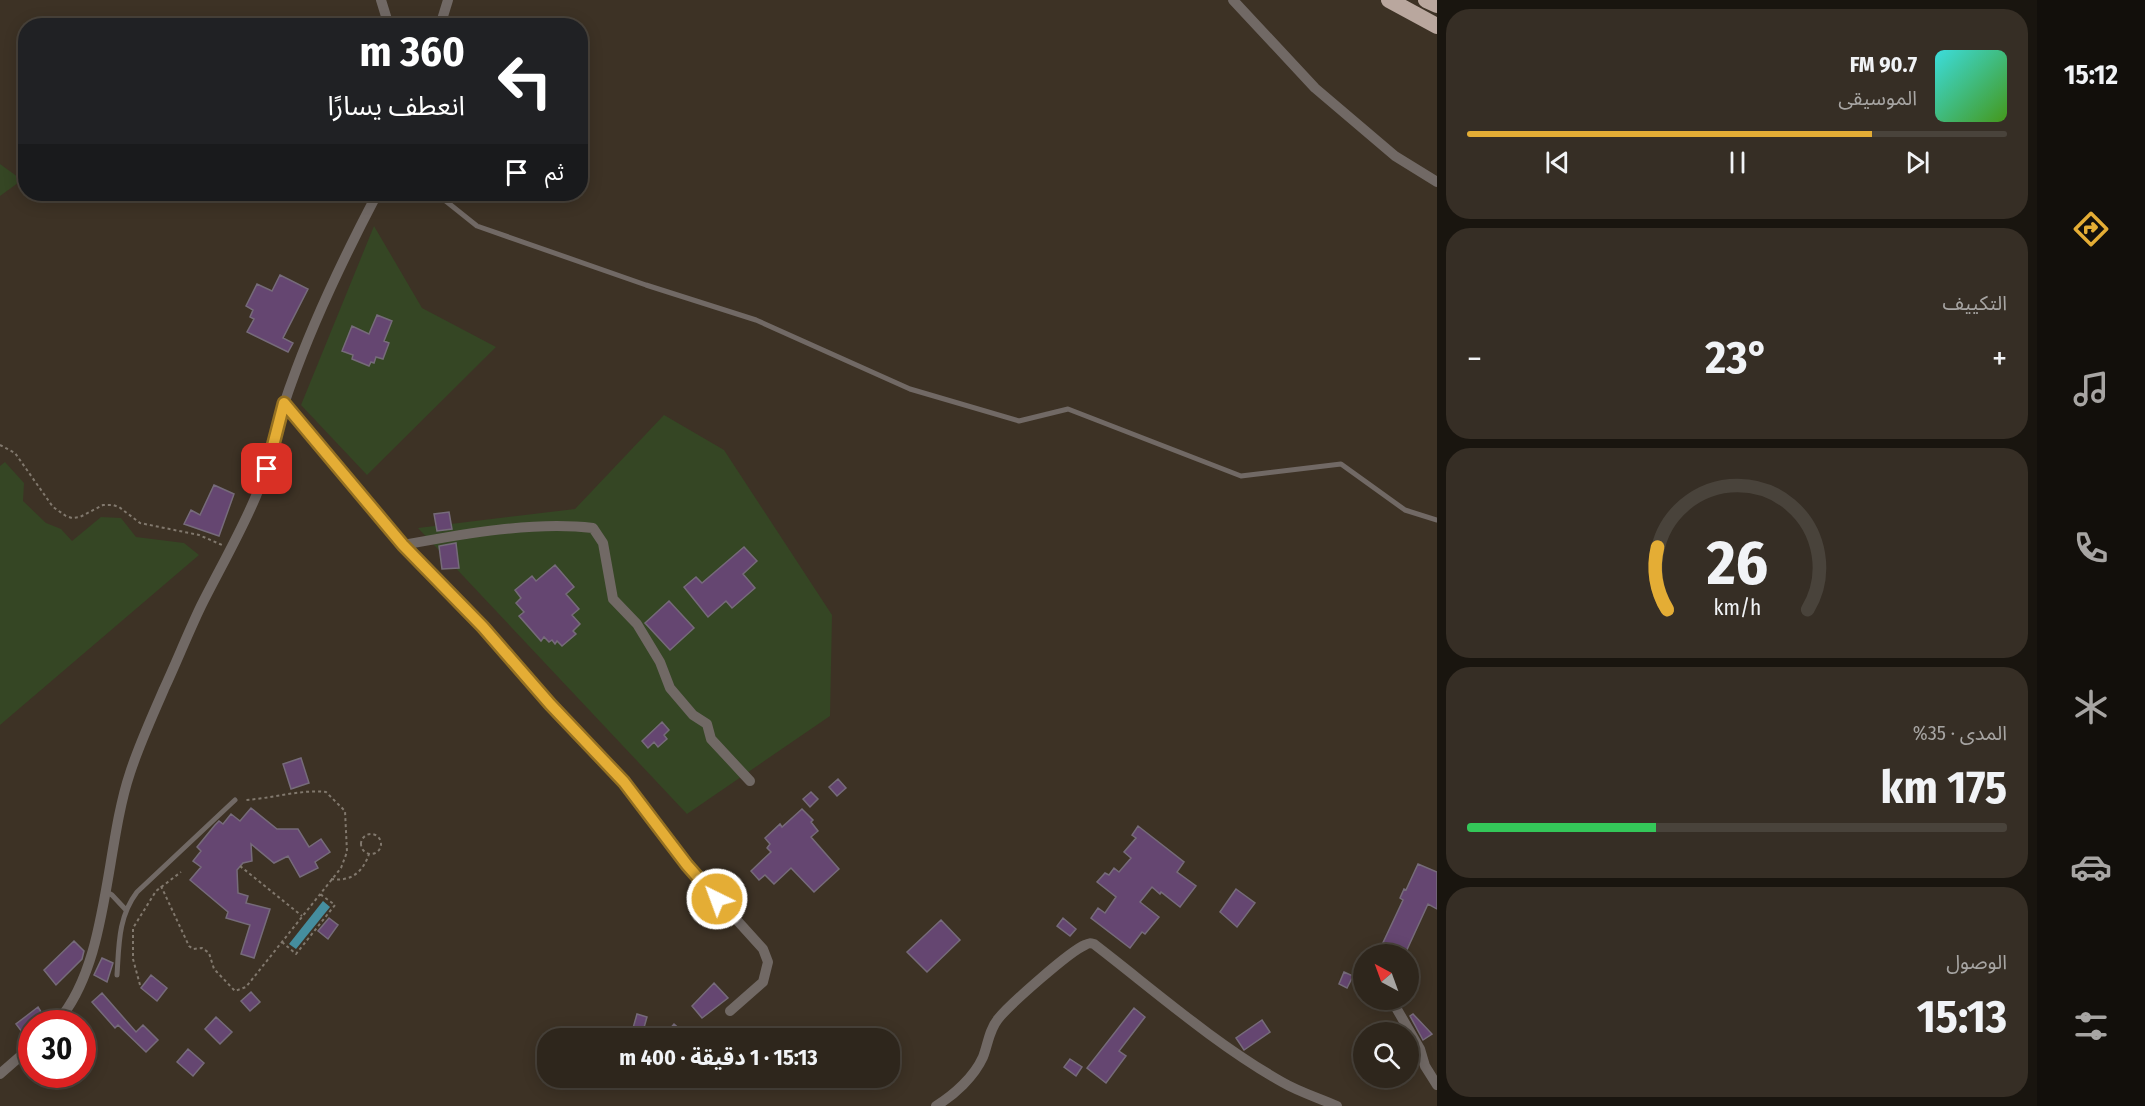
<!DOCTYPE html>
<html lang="ar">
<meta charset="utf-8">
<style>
:root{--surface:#2e261c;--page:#362e25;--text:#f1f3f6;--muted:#a7a5a3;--line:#49433b;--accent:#e4ad35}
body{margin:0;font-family:"Fira Sans Condensed","Noto Sans Arabic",sans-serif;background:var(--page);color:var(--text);direction:rtl;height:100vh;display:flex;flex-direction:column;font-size:22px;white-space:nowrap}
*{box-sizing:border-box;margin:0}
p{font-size:20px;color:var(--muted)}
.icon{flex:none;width:33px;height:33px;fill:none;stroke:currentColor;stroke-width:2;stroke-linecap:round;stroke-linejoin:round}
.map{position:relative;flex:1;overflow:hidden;direction:ltr}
.panel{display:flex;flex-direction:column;gap:9px;padding:9px;background:#19150f;width:600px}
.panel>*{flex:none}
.hud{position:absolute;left:18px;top:18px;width:570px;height:183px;border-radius:24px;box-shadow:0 3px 15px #0003,0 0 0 2px var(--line);direction:rtl;background:#202124;color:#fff;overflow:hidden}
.needle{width:39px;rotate:319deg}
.tools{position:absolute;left:1353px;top:944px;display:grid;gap:12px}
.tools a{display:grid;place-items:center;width:66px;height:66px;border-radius:50%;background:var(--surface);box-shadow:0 3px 15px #0003,0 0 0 2px var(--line);font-size:30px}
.speed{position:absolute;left:18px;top:1010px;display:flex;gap:12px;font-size:30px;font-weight:700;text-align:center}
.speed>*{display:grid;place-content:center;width:78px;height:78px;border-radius:50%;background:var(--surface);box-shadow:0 3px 15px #0003,0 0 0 2px var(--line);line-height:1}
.speed .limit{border:9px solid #d22;background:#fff;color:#111}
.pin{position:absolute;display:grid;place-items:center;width:51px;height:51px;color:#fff;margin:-26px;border-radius:12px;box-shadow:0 3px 9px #0006}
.me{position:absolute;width:66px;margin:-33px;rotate:318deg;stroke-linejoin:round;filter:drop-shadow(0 0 4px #0008)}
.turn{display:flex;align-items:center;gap:21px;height:126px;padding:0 24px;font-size:27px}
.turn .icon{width:78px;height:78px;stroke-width:2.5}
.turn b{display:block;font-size:42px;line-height:51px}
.then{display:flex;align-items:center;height:57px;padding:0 24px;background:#0003;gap:12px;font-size:22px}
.big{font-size:45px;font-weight:700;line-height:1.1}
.panel .card{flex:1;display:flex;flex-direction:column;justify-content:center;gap:9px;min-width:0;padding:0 21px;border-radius:24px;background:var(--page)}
.panel .dial{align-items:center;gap:0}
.dial svg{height:156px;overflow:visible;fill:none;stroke:var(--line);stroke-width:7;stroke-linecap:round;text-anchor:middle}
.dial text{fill:var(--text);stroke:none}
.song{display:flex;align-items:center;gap:18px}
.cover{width:72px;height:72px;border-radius:9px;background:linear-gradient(135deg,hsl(180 70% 55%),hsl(100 70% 35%))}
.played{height:6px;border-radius:3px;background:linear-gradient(90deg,var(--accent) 75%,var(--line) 75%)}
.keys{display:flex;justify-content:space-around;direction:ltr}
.heat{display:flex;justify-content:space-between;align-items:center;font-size:33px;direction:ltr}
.charge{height:9px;border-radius:4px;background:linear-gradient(90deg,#34c759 35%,var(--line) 0)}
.trip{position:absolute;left:537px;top:1028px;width:363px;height:60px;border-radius:24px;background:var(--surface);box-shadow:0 3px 15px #0003,0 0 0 2px var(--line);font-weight:700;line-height:60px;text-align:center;direction:rtl}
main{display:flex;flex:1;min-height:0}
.tabs{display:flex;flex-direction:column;width:108px;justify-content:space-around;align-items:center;background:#120f0b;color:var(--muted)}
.tabs .icon{width:42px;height:42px}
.tabs .active{color:var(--accent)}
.tabs b{font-size:27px;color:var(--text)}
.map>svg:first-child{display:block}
</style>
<main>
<nav class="tabs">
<b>15:12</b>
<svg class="icon active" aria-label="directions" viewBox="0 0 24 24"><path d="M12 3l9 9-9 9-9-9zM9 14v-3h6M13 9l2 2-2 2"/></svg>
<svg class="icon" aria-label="music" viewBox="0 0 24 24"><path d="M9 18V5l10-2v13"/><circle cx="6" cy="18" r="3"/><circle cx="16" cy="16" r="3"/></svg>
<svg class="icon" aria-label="phone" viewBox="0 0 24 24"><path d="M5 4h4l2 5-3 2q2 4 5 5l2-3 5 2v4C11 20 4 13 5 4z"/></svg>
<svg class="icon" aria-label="climate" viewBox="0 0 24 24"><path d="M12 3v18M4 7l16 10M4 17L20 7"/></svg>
<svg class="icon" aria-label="car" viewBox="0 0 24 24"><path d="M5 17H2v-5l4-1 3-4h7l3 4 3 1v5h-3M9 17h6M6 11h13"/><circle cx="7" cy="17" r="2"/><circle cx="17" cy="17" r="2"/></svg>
<svg class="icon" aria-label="filters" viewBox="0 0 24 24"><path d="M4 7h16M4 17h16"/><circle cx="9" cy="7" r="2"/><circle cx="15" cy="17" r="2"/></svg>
</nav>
<section class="panel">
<div class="card">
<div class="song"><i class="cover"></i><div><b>90.7 FM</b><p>الموسيقى</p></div></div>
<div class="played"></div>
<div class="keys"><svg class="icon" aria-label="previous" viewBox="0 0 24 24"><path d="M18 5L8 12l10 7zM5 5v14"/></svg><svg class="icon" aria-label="pause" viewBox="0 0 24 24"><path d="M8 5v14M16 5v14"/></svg><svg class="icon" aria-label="next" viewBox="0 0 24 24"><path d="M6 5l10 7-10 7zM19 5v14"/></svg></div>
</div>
<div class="card"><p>التكييف</p>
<div class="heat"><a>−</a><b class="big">23°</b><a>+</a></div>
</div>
<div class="card dial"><svg viewBox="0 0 100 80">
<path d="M14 69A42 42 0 1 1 86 69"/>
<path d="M14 69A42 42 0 0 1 9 37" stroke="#e4ad35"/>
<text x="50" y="56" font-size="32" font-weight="700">26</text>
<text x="50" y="72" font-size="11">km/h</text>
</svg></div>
<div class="card"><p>المدى · 35%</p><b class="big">175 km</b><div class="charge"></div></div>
<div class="card"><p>الوصول</p><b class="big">15:13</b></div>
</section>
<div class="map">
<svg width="1437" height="1106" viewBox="0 0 1437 1106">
<rect width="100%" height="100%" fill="#3d3225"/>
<!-- green -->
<path fill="#354624" d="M0 164 22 180 0 196Z
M374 226 422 308 496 347 367 475 301 405Z
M664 415 724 450 832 615 830 716 687 814 418 528 575 509Z
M5 462 24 483 23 501 46 523 61 529 72 541 101 517 121 518 136 537 184 543 199 555 0 725V466Z"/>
<!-- water -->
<path fill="#458e9f" d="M323 901 330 907 296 949 289 944Z"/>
<!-- building -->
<path fill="#654671" stroke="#766b7a" stroke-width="1.5" d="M280 275 308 289 283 338 293 343 288 352 247 332 254 319 250 317 253 310 246 306 257 284 272 291Z
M377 315 392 321 384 341 389 343 383 359 376 357 374 363 371 362 369 366 352 359 353 355 342 351 352 326 369 334Z
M214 485 234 494 219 536 184 524 191 510 200 515Z
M449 512 452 529 437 531 434 514Z
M456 543 459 568 442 569 439 546Z
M744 547 757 561 743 574 755 588 732 608 726 601 708 617 684 587 696 577 702 583Z
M555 565 574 587 566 594 579 609 572 615 580 624 573 631 576 634 562 646 557 641 555 644 552 640 549 642 544 637 541 641 519 616 524 612 516 603 521 598 515 590 532 576 536 581Z
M669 601 694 628 670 650 645 623Z
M662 722 669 730 664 735 667 739 658 747 654 742 648 748 642 741Z
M301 758 309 783 291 789 283 764Z
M838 779 846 788 837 796 829 787Z
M811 792 818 799 810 807 803 799Z
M251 808 277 829H298L309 847 321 839 330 852 315 862 318 868 300 877 288 856 274 863 251 844 252 861 243 863 237 870 238 893 248 896 246 903 270 909 254 958 241 954 250 925 226 918 228 912 190 880 201 867 193 861 201 851 197 847 215 825 219 821 223 824 231 814 240 821Z
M802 809 813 820 811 822 818 831 811 837 839 869 814 892 791 868 774 884 765 875 759 880 751 871 771 852 767 848 770 844 765 838 780 824 782 827Z
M1138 826 1184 862 1177 872 1196 886 1180 907 1161 892 1160 894 1152 887 1140 902 1159 917 1145 934 1142 932 1130 948 1091 918 1098 908 1105 913 1116 897 1097 882 1105 873 1109 875 1114 868 1119 872 1131 858 1124 852 1136 838 1132 835Z
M1418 864 1437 872V909L1428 904 1405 954H1388L1390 951 1381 947 1403 900 1400 898 1404 889 1406 890Z
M1236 889 1255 903 1237 927 1220 912Z
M329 918 338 925 328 939 318 931Z
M1063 918 1076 929 1070 936 1057 926Z
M941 920 960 940 927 972 907 952Z
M74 941 84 951 82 959 56 985 44 970Z
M102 958 113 963 107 982 94 975Z
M1344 972 1353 976 1347 988 1339 984Z
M151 975 167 988 157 1001 141 988Z
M714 983 728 998 702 1018 692 1006Z
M251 992 260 1002 250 1011 241 1001Z
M102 993 136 1032 143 1025 158 1040 146 1052 118 1025 115 1028 92 1002Z
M38 1007 48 1023H32V1039L28 1040 16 1024Z
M1134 1008 1145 1017 1119 1051 1126 1056 1106 1083 1087 1068Z
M637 1014 647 1017 643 1031 633 1028Z
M1413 1014 1432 1034 1423 1040 1410 1016Z
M216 1017 232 1032 220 1044 205 1029Z
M1262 1020 1270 1032 1244 1050 1236 1038Z
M674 1024 690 1038H662Z
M188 1049 204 1063 193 1076 177 1062Z
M1070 1059 1082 1067 1076 1076 1064 1067Z"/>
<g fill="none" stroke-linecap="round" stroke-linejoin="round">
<!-- path -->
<path stroke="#81786d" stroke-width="2" stroke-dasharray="3 3" stroke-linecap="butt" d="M0 445 15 453 53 507 66 516 72 518 80 517 103 505H113L119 507 140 523 199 535 222 545
M361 844a10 10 0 1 1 20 0a10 10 0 1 1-20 0Z
M240 866 302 916
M331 879C351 882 363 872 369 854
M161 886 189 946 193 949 202 948 209 953 214 969 235 991 246 987 341 868 347 852 345 811 326 792C301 789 270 799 244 800
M282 942 296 954 335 905 320 894
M140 985 133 959V928L156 891 181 872"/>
<!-- service -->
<path stroke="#716965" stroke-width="5" d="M437 194 477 226 646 285 756 320 910 389 1019 421 1068 409 1241 476 1341 464 1405 510 1437 520
M105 891 112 895 126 910
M117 975C119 945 118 917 137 892L235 800"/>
<!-- minor -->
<path stroke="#716965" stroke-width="10" d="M381 0 389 26
M1233 0 1315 88 1395 156 1437 182
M440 26 448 0
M284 403 403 545 483 627 550 704 624 782 687 865 763 949 768 962 763 982 730 1011
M403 545C463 534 533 521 593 528L603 543 613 599 637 624 660 662 670 688 693 715 707 724 711 739 750 781
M1391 999 1420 1049 1425 1066 1437 1085
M56 1023C109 966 105 847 130 773 139 745 152 717 164 689 177 661 188 633 201 606 219 570 240 534 256 496 271 460 277 421 291 384 314 319 345 255 377 194
M0 1074 32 1046
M936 1106C954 1095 974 1077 983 1057 988 1044 989 1030 998 1019 1009 1005 1070 951 1085 945 1089 943 1090 943 1094 944 1155 991 1215 1044 1282 1082 1299 1092 1319 1098 1337 1106"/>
<!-- trunk -->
<path stroke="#b9a79e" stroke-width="16" d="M1389 0 1437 26
M1426 0 1437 5"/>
</g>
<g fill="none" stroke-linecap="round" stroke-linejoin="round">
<!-- route casing -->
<g stroke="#947022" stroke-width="15">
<path id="route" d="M267 469 284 403 403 545 483 627 550 704 624 782 687 865 717 899"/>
</g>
<!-- route -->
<use href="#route" stroke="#e4ad35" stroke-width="10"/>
</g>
</svg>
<div class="tools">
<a><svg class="needle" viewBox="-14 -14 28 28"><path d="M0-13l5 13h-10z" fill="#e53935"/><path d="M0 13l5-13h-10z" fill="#a7a5a3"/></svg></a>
<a><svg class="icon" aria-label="search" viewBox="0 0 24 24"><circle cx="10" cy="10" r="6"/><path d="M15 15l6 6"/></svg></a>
</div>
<div class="speed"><div class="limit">30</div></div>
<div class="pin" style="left:267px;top:469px;background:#d93025"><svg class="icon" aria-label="arrive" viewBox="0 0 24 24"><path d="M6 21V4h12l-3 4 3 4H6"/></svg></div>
<svg class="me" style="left:717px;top:899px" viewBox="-20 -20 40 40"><circle r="17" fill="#e4ad35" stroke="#fff" stroke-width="3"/><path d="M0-11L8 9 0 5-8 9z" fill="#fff"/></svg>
<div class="trip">15:13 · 1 دقيقة · 400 m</div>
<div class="hud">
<div class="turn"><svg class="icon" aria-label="left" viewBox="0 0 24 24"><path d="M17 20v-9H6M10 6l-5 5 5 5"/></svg><div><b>360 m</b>انعطف يسارًا</div></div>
<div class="then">ثم<svg class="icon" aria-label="arrive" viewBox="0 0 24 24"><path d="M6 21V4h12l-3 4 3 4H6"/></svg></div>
</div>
</div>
</main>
